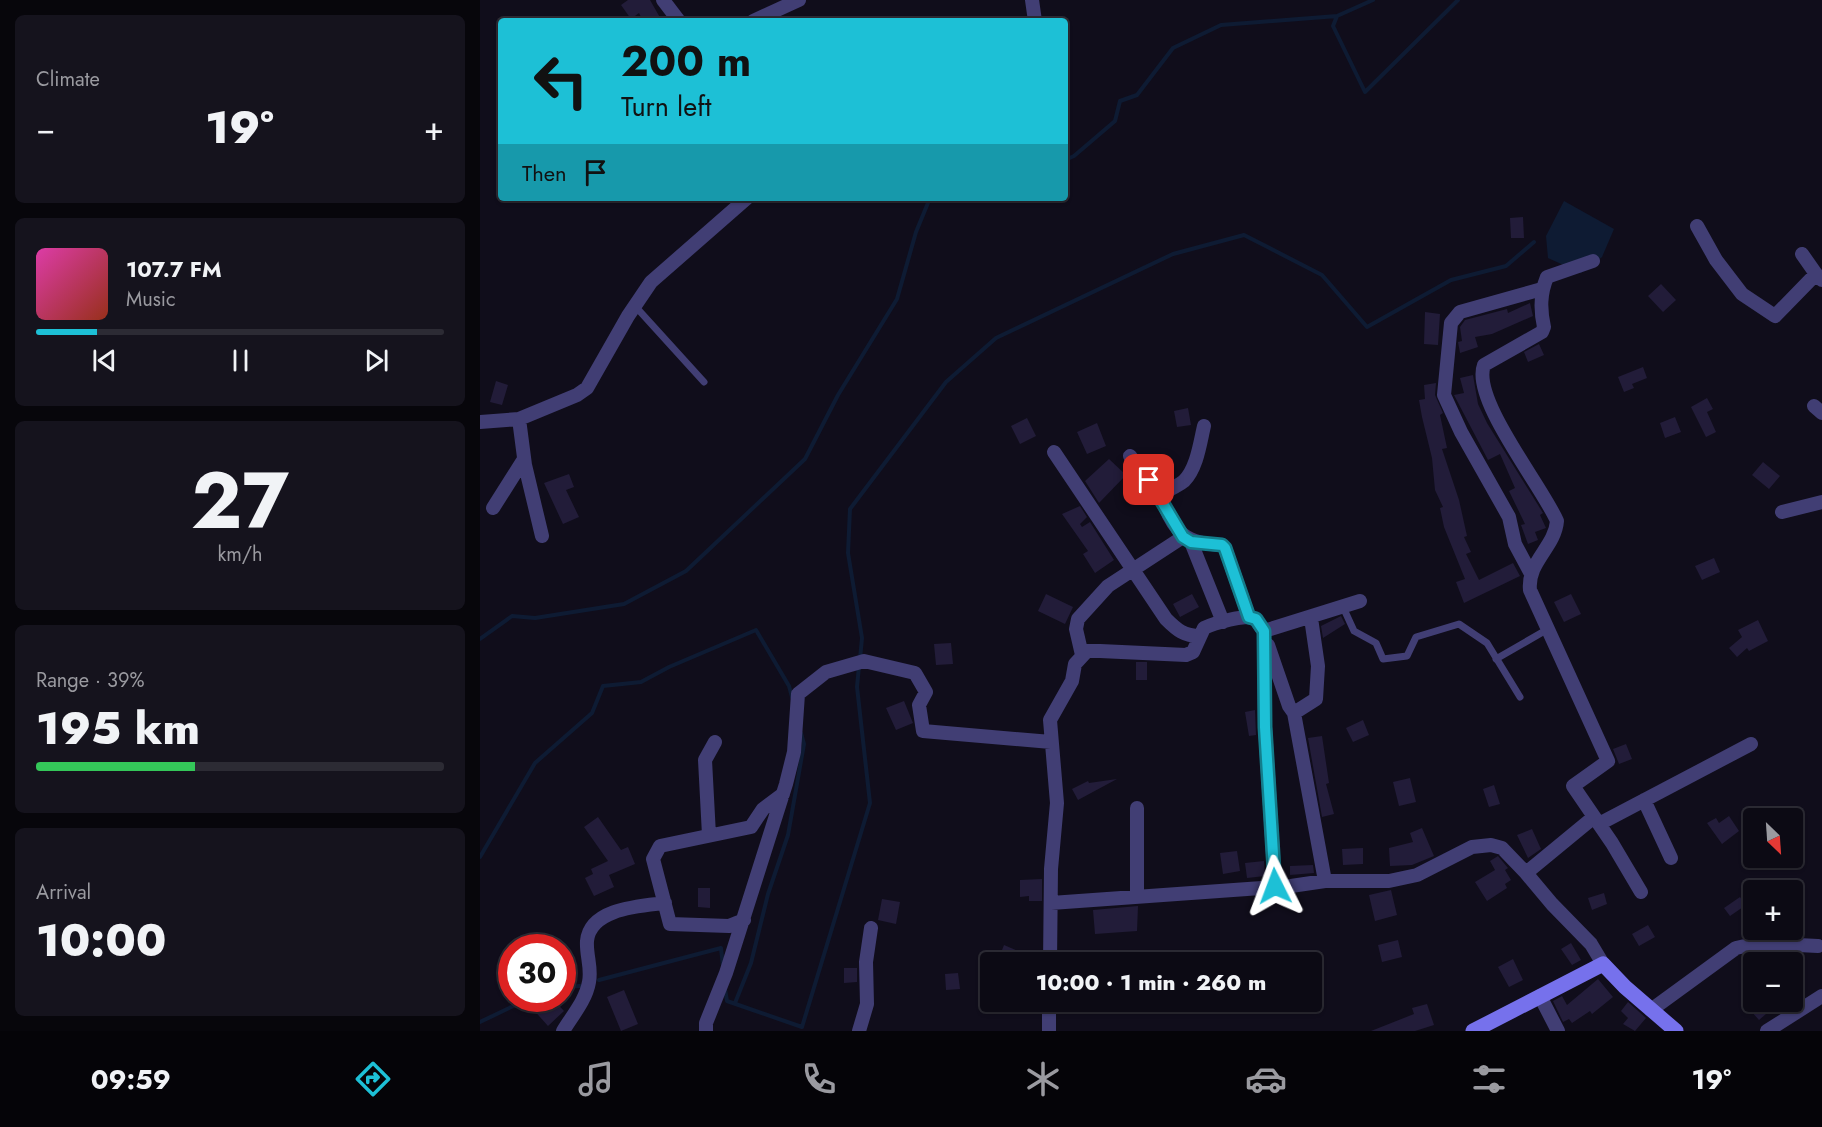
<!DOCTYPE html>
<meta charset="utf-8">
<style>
:root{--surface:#0c0a14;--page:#15131d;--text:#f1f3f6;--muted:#9a9aa0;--line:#2c2b34;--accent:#1dc0d6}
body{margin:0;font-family:Jost,sans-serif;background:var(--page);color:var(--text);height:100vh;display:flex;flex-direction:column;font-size:22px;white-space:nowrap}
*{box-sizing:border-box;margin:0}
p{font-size:20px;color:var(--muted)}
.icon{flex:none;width:33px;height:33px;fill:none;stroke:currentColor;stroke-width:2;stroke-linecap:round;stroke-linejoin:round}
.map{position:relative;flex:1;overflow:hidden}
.details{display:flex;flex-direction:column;gap:15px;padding:15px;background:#07060b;width:480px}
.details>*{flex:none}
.banner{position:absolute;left:18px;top:18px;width:570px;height:183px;border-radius:6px;box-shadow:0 2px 4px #0004,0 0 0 2px var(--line);background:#1dc0d6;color:#111;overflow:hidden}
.needle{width:39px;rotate:155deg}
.fabs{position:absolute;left:1263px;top:808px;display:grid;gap:12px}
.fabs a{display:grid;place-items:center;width:60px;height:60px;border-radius:6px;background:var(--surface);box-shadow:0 2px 4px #0004,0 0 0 2px var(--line);font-size:30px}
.speed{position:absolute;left:18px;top:934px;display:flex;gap:12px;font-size:30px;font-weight:700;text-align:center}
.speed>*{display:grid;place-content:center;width:78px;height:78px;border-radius:50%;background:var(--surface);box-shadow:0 2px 4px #0004,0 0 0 2px var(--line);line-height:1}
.speed .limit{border:9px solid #d22;background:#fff;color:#111}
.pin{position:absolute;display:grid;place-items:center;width:51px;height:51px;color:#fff;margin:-26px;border-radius:12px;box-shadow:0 3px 9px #0006}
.me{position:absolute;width:66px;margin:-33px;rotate:357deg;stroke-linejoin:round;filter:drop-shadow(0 0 4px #0008)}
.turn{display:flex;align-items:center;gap:21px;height:126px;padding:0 24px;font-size:27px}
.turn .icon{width:78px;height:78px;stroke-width:2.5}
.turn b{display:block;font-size:42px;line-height:51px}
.then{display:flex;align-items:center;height:57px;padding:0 24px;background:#0003;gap:12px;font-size:22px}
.big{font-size:45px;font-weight:800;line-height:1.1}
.details .card{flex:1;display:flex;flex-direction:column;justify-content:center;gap:9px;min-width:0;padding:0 21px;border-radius:9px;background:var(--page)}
.details .dial{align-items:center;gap:0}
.dial b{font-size:78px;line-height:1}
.song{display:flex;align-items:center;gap:18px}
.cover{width:72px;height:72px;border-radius:9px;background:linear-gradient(135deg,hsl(320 70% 55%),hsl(10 70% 35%))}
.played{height:6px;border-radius:3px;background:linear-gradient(90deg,var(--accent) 15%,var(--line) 15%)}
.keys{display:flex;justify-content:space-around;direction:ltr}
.heat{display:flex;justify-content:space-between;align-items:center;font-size:33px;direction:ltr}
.charge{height:9px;border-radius:4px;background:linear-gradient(90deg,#34c759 39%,var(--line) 0)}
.trip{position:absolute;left:500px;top:952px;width:342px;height:60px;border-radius:6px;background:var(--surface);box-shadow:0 2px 4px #0004,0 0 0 2px var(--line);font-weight:800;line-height:60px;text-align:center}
.menu{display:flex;height:96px;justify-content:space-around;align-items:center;background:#050408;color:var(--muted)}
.menu .icon{width:42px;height:42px}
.menu .current{color:var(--accent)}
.menu b{font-size:27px;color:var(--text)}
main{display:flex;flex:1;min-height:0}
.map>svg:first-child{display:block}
</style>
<main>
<section class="details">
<div class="card"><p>Climate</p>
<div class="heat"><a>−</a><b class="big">19°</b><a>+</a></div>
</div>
<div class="card">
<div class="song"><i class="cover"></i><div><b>107.7 FM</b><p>Music</p></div></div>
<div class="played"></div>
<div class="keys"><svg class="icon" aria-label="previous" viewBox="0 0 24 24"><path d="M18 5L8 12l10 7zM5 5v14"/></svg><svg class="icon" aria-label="pause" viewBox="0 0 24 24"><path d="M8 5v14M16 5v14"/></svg><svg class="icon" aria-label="next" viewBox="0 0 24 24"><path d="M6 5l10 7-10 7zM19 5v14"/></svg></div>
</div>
<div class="card dial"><b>27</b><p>km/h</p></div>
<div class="card"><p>Range · 39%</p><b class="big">195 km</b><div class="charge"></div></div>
<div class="card"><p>Arrival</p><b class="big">10:00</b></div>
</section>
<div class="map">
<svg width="1342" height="1031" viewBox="0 0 1342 1031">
<rect width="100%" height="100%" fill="#100d1b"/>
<!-- water -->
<path fill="#0e1b33" d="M1084 201 1134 229 1122 257 1101 273 1068 258 1066 236Z"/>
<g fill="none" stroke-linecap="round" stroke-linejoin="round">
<!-- stream -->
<path stroke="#0e1b33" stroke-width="4" d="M893 0 857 16 853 26 885 92 978 0
M585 160 594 156 635 121 640 101 657 95 693 48 741 25 857 16
M0 639 32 616 55 618 144 604 206 571 325 459 358 395 417 299 436 232 450 198
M380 659 382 638 368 553 370 509 466 382 516 338 693 254 764 235 842 275 887 327 971 280 1026 266 1054 242
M0 857 55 763 112 713 123 686 161 682 189 667 276 630 309 686 312 697
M119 980 241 948 243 966
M82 987 100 986
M245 989 247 1001 322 1027 390 803 377 687 379 666
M255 1003 271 963 288 894 308 835 324 744 321 733
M0 1022 48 999"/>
</g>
<!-- building -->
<path fill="#221c39" d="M148 0H170L182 21H163L159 13 151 19 141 5Z
M1043 217 1044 238H1031L1030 218Z
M1181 284 1196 300 1183 312 1168 296Z
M1050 303 1053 316 1012 334 995 337 998 347 980 353 978 342 982 341 980 327 985 320 1027 309 1028 313Z
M945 312 960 314 958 345 944 344Z
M1059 344 1064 355 1048 362 1044 352Z
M1163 367 1167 378 1152 384 1154 388 1144 392 1138 377Z
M993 375 998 404 1007 423 1063 513 1060 515 1066 528 1055 532 1058 540 1048 544 1041 525 1045 524 1029 491 1035 488 1020 454 1008 460 974 395 984 393 980 378Z
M16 381 28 385 22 405 10 402Z
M956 383 955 395 963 413 960 415 967 448 962 449 979 500 987 536 984 537 991 552 986 554 999 580 1033 563 1040 576 984 603 976 582 985 579 964 527 960 508 963 507 955 490 952 458 942 417 939 400 945 399 944 385Z
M1227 398 1233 409 1227 412 1236 432 1226 437 1211 407Z
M708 408 711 425 697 427 694 411Z
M1195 417 1201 432 1185 438 1180 423Z
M547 418 556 436 540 444 531 426Z
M617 423 626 446 607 454 597 432Z
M629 459 646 475 619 503 605 481Z
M1283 462 1300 476 1289 489 1272 475Z
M89 474 94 487 86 490 99 517 83 524 64 483Z
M600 506 607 517 600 524 602 527 610 522 634 560 615 573 603 554 608 551 582 514Z
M1234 558 1240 572 1222 580 1215 566Z
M566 594 593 607 585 624 558 611Z
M712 594 719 607 700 617 693 604Z
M1091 594 1101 614 1084 622 1074 602Z
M861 616 865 624 843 638 841 626Z
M1278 620 1288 641 1269 651 1267 648 1257 657 1249 648 1262 637 1258 630Z
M471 643 473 664 456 665 454 644Z
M656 662H667V680H656Z
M424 701 433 723 416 730 406 708Z
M775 710 776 735 769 736 765 712Z
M883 720 889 735 873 742 866 728Z
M842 736 849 783 846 784 854 814 842 817 828 738Z
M1146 744 1152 759 1139 764 1133 749Z
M930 778 936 802 919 806 913 782Z
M637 779 598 800 592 789 608 781 609 783Z
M1014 785 1020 804 1009 807 1003 789Z
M1249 816 1259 831 1242 844 1227 823 1236 818 1239 823Z
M118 817 141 850 148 847 155 864 129 875 134 887 114 896 105 878 113 874 111 869 128 861 104 827Z
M942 828 954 856 932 865 910 866 909 848 933 842 930 833Z
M1052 829 1061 849 1048 858 1037 835Z
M883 848V864L863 865 862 849Z
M757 851 760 871 743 874 740 853Z
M1018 856 1028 868 1025 870 1031 880 1025 884 1027 888 1007 901 995 882 1015 870 1010 861Z
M784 861 785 876 767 878 765 863Z
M833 865 834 873 810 875V866Z
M562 879V901H549V896L540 897V880Z
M218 888H230V908L218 907Z
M911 890 917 915 895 921 889 895Z
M1124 893 1127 904 1112 910 1108 898Z
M1260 897 1266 905 1250 916 1244 908Z
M402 899 420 902 416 924 398 920Z
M658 906 657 931 615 934 613 910Z
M1168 925 1175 937 1159 946 1152 934Z
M918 940 922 957 902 962 898 945Z
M1091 943 1101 960 1092 965 1081 949Z
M524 945 538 951 533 963H517Z
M82 954 96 975 82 984Z
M1033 959 1043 980 1029 987 1018 967Z
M364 968H377V982L364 983Z
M478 973 480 989 466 990 465 974Z
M1118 979 1133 997 1112 1014 1110 1011 1092 1023 1089 1019 1083 1022 1073 1001 1082 996 1087 1005Z
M144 990 158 1024 141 1031 127 997Z
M60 999H73L84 1011 68 1026 51 1007Z
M1148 1002 1166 1018 1155 1031 1143 1024 1148 1018 1141 1011Z
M1280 1002H1300L1279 1020 1270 1010Z
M947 1004 954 1025 935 1031H891L934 1014 932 1008Z"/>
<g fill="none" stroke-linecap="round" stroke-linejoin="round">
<!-- lane -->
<path stroke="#413e74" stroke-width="7" d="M155 306 224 382
M863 607 874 631 896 643 903 659 927 656 936 637 979 624 1007 643 1040 697
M1016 659 1068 629"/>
<!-- street -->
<path stroke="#413e74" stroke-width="14" d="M183 0 199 21
M552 0 555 21
M273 21 319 0
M1217 226 1236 260 1262 294 1295 316 1336 274 1342 280
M1322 254 1336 274
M1113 261 1067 277C1060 294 1060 309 1064 327L1062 332 1004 365C991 399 1062 486 1077 521 1075 547 1047 562 1050 590L1128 761 1093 786 1132 843 1161 892
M1334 406 1342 413
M39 419 45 465 62 536
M0 422 39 419 97 395 107 388 148 316 171 282 267 198
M724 426C720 443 717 468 704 481 696 488 686 488 682 499 694 533 706 544 742 545L745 548 769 617
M574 452 686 619C697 630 704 636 720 636
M650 456 682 499
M13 508 44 459
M1302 512 1342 502
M711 542 743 622
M1050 572 1035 544 1029 517 981 432 964 395 971 323 980 312 1062 289
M831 618 838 666 836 699 814 713 845 881
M784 631 785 727 795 886
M788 645 809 706 814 713
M602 655 596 629 598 619 628 586 703 537
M1164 800 1191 858
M657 808V897
M1119 824 1271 744
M229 835 225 760 235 742
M1046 873 1114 817
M571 903 811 886 845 881H909L937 875 992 847 1011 845 1022 848 1046 873 1072 904 1111 944 1123 964
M264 920 249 926 190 924 173 859 180 846 271 827 283 809 303 794
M570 963 571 869 577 803 570 720 592 681 595 664 607 651H620L706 655 713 652 724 628C732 624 767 613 775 619 778 622 781 628 784 631L880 601
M1060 996 1078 1031
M1171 1010 1256 948 1278 943 1338 946
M83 1031C92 1016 106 1000 109 982 112 968 106 955 107 941 110 908 161 906 185 903
M226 1031V1023L246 973 306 784 314 752 318 694 346 672 384 661 435 673 446 692 439 705 443 731 571 742
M379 1031 387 1004 386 962 391 928
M569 1031V1002
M1287 1031 1342 996"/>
<!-- secondary -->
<path stroke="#7671ec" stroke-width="15" d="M993 1031 1123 964 1145 987 1196 1031"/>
</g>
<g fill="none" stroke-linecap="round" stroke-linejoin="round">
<!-- route casing -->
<g stroke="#137d8b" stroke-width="15">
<path id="route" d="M669 480 703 537 711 542 742 545 745 548 769 617 776 619 784 631 785 727 795 886"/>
</g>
<!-- route -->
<use href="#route" stroke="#1dc0d6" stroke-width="10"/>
</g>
</svg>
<div class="fabs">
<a><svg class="needle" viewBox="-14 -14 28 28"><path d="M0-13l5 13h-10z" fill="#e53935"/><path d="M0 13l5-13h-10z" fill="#9a9aa0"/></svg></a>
<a>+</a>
<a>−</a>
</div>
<div class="speed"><div class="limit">30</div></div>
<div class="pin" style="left:669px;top:480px;background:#d93025"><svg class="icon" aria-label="arrive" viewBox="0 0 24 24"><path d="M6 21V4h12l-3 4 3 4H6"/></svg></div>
<svg class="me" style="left:795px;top:886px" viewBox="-20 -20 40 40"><path d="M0-17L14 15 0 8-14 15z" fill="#1dc0d6" stroke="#fff" stroke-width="4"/></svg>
<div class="trip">10:00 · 1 min · 260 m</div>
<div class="banner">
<div class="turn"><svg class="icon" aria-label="left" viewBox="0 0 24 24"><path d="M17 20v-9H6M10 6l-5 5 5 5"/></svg><div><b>200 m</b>Turn left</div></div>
<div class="then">Then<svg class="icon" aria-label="arrive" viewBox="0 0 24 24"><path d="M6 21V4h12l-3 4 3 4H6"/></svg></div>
</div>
</div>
</main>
<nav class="menu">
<b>09:59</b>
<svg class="icon current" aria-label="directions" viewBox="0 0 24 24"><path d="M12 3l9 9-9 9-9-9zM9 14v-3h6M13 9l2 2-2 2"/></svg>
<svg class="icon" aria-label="music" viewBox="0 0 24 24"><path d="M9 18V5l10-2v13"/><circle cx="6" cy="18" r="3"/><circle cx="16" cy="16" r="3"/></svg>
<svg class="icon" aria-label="phone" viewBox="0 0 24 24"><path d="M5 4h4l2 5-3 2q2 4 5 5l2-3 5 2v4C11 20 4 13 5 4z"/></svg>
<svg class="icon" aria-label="climate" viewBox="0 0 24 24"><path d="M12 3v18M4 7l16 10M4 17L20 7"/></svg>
<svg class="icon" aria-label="car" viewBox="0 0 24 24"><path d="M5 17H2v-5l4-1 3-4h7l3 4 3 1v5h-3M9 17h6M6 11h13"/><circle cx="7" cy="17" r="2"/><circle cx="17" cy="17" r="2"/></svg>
<svg class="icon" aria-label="filters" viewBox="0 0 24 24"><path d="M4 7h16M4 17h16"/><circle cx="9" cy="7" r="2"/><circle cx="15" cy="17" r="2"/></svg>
<b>19°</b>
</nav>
